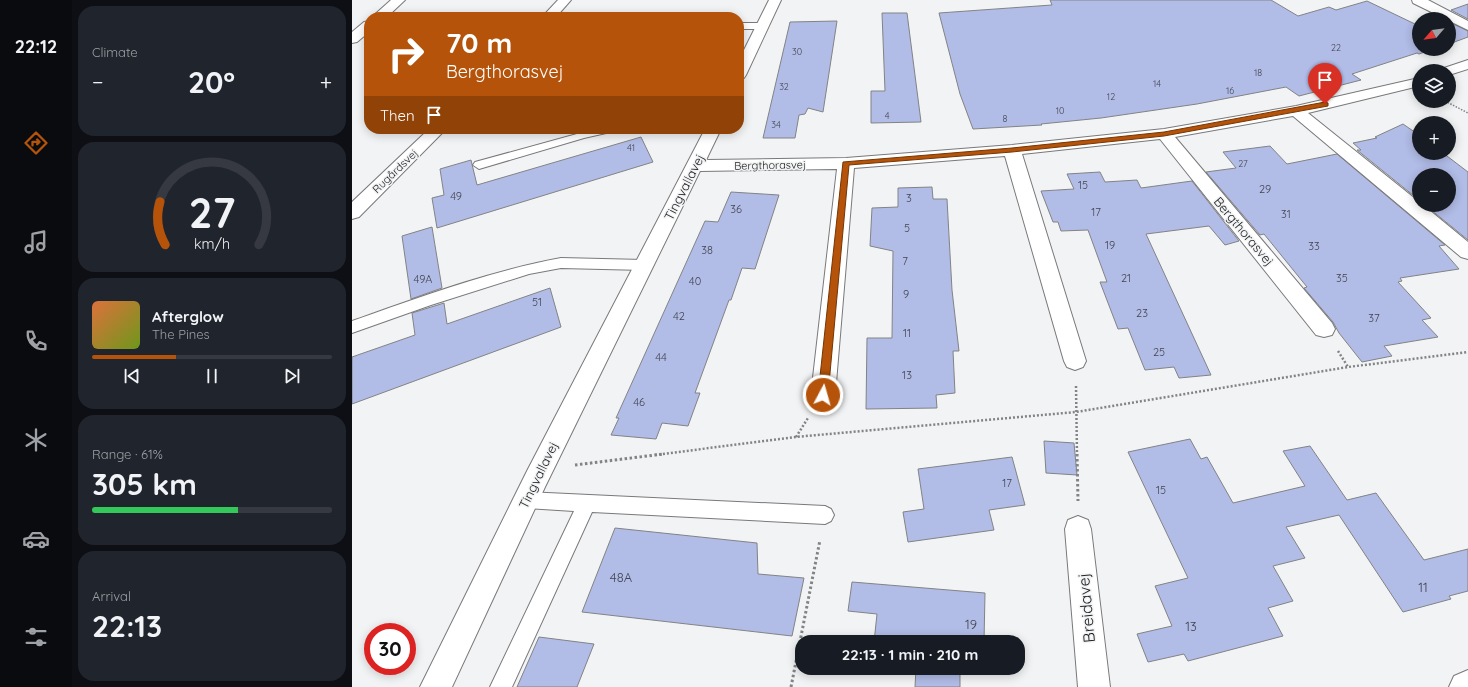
<!DOCTYPE html>
<meta charset="utf-8">
<style>
:root{--surface:#171b24;--page:#20242c;--text:#f1f3f6;--muted:#9ea1a6;--line:#363941;--accent:#b45309}
body{margin:0;font-family:Quicksand,sans-serif;background:var(--page);color:var(--text);height:100vh;display:flex;flex-direction:column;font-size:15px;white-space:nowrap}
*{box-sizing:border-box;margin:0}
p{font-size:13px;color:var(--muted)}
.icon{flex:none;width:22px;height:22px;fill:none;stroke:currentColor;stroke-width:2;stroke-linecap:round;stroke-linejoin:round}
.map{position:relative;flex:1;overflow:hidden}
.sheet{display:flex;flex-direction:column;gap:6px;padding:6px;background:#0d0f14;width:280px}
.sheet>*{flex:none}
.guide{position:absolute;left:12px;top:12px;width:380px;height:122px;border-radius:16px;box-shadow:0 2px 10px #0003;background:#b45309;color:#fff;overflow:hidden}
.needle{width:26px;rotate:242deg}
.buttons{position:absolute;left:1060px;top:12px;display:grid;gap:8px}
.buttons a{display:grid;place-items:center;width:44px;height:44px;border-radius:50%;background:var(--surface);box-shadow:0 2px 10px #0003;font-size:20px}
.speed{position:absolute;left:12px;top:623px;display:flex;gap:8px;font-size:20px;font-weight:700;text-align:center}
.speed>*{display:grid;place-content:center;width:52px;height:52px;border-radius:50%;background:var(--surface);box-shadow:0 2px 10px #0003;line-height:1}
.speed .limit{border:6px solid #d22;background:#fff;color:#111}
.pin{position:absolute;display:grid;place-items:center;width:34px;height:34px;color:#fff;margin:-41px -17px;border-radius:50% 50% 50% 0;rotate:-45deg;box-shadow:0 0 4px #0007}
.pin .icon{rotate:45deg}
.me{position:absolute;width:44px;margin:-22px;rotate:6deg;stroke-linejoin:round;filter:drop-shadow(0 0 3px #0008)}
.turn{display:flex;align-items:center;gap:14px;height:84px;padding:0 16px;font-size:18px}
.turn .icon{width:52px;height:52px;stroke-width:2.5}
.turn b{display:block;font-size:28px;line-height:34px}
.then{display:flex;align-items:center;height:38px;padding:0 16px;background:#0003;gap:8px;font-size:15px}
.big{font-size:30px;font-weight:700;line-height:1.1}
.sheet .tile{flex:1;display:flex;flex-direction:column;justify-content:center;gap:6px;min-width:0;padding:0 14px;border-radius:16px;background:var(--page)}
.sheet .dial{align-items:center;gap:0}
.dial svg{height:104px;overflow:visible;fill:none;stroke:var(--line);stroke-width:7;stroke-linecap:round;text-anchor:middle}
.dial text{fill:var(--text);stroke:none}
.song{display:flex;align-items:center;gap:12px}
.cover{width:48px;height:48px;border-radius:6px;background:linear-gradient(135deg,hsl(20 70% 55%),hsl(80 70% 35%))}
.played{height:4px;border-radius:2px;background:linear-gradient(90deg,var(--accent) 35%,var(--line) 35%)}
.keys{display:flex;justify-content:space-around;direction:ltr}
.heat{display:flex;justify-content:space-between;align-items:center;font-size:22px;direction:ltr}
.charge{height:6px;border-radius:3px;background:linear-gradient(90deg,#34c759 61%,var(--line) 0)}
.trip{position:absolute;left:443px;top:635px;width:230px;height:40px;border-radius:16px;background:var(--surface);box-shadow:0 2px 10px #0003;font-weight:700;line-height:40px;text-align:center}
main{display:flex;flex:1;min-height:0}
.menu{display:flex;flex-direction:column;width:72px;justify-content:space-around;align-items:center;background:#090b0e;color:var(--muted)}
.menu .icon{width:28px;height:28px}
.menu .selected{color:var(--accent)}
.menu b{font-size:18px;color:var(--text)}
.map>svg:first-child{display:block}
</style>
<main>
<nav class="menu">
<b>22:12</b>
<svg class="icon selected" aria-label="directions" viewBox="0 0 24 24"><path d="M12 3l9 9-9 9-9-9zM9 14v-3h6M13 9l2 2-2 2"/></svg>
<svg class="icon" aria-label="music" viewBox="0 0 24 24"><path d="M9 18V5l10-2v13"/><circle cx="6" cy="18" r="3"/><circle cx="16" cy="16" r="3"/></svg>
<svg class="icon" aria-label="phone" viewBox="0 0 24 24"><path d="M5 4h4l2 5-3 2q2 4 5 5l2-3 5 2v4C11 20 4 13 5 4z"/></svg>
<svg class="icon" aria-label="climate" viewBox="0 0 24 24"><path d="M12 3v18M4 7l16 10M4 17L20 7"/></svg>
<svg class="icon" aria-label="car" viewBox="0 0 24 24"><path d="M5 17H2v-5l4-1 3-4h7l3 4 3 1v5h-3M9 17h6M6 11h13"/><circle cx="7" cy="17" r="2"/><circle cx="17" cy="17" r="2"/></svg>
<svg class="icon" aria-label="filters" viewBox="0 0 24 24"><path d="M4 7h16M4 17h16"/><circle cx="9" cy="7" r="2"/><circle cx="15" cy="17" r="2"/></svg>
</nav>
<section class="sheet">
<div class="tile"><p>Climate</p>
<div class="heat"><a>−</a><b class="big">20°</b><a>+</a></div>
</div>
<div class="tile dial"><svg viewBox="0 0 100 80">
<path d="M14 69A42 42 0 1 1 86 69"/>
<path d="M14 69A42 42 0 0 1 10 36" stroke="#b45309"/>
<text x="50" y="56" font-size="32" font-weight="700">27</text>
<text x="50" y="72" font-size="11">km/h</text>
</svg></div>
<div class="tile">
<div class="song"><i class="cover"></i><div><b>Afterglow</b><p>The Pines</p></div></div>
<div class="played"></div>
<div class="keys"><svg class="icon" aria-label="previous" viewBox="0 0 24 24"><path d="M18 5L8 12l10 7zM5 5v14"/></svg><svg class="icon" aria-label="pause" viewBox="0 0 24 24"><path d="M8 5v14M16 5v14"/></svg><svg class="icon" aria-label="next" viewBox="0 0 24 24"><path d="M6 5l10 7-10 7zM19 5v14"/></svg></div>
</div>
<div class="tile"><p>Range · 61%</p><b class="big">305 km</b><div class="charge"></div></div>
<div class="tile"><p>Arrival</p><b class="big">22:13</b></div>
</section>
<div class="map">
<svg width="1116" height="687" viewBox="0 0 1116 687">
<rect width="100%" height="100%" fill="#f2f3f4"/>
<!-- building -->
<path fill="#b1bce7" stroke="#838385" d="M698 0H919L946 16 977 7 984 10 1015 1 1063 24 1067 22V49H1081L1067 54 1065 53 1000 74 1009 80 947 96 934 87 845 104 749 118 689 124 690 125 621 129 608 94 587 13 700 5Z
M1116 4V19L1099 10Z
M530 13H555L569 122 519 123V91H533Z
M485 21 471 112 456 108 453 114 447 115 443 138H411L438 22Z
M1097 22 1116 31V37L1097 44Z
M1051 124 1067 135V153H1091L1116 172V240L1073 205H1097V175H1067V200L1005 150H1009L1001 143 1025 138 1023 137Z
M289 137 301 162 85 228 80 198 92 195 88 169 119 160 125 185Z
M918 146 935 164 985 154 1093 245 1087 246 1107 269 1048 278 1050 281 1046 282 1079 318 1070 320 1086 337 1032 346 1040 356 1010 362 987 333 981 322 952 288 955 287 912 234 908 235 854 172 884 168 871 152Z
M748 172 753 182 785 180 789 188 840 181 887 241 873 245 857 226 794 234 859 375 827 378 822 367 793 370 776 328 766 329 748 282H755L736 230 709 231 706 222H701L689 191 722 189 715 174Z
M580 187 581 199H595L600 290 607 351H601L603 393 584 395 585 408 514 409 515 338H540L541 251 518 246 520 208 546 207V188Z
M379 192 427 195 403 269 390 268 379 300H377L343 393H348L336 426 310 423 304 439 259 435 267 418H264L353 221 366 222Z
M80 227 90 288 59 299 50 236Z
M198 288 209 327 0 404V357L63 335 60 313 92 303 95 324Z
M838 439 849 459 855 457 881 503 953 486 931 451 958 446 995 500 1024 493 1072 560 1116 549V591L1097 596 1099 599 1051 612 987 515 934 527 953 558 921 566 941 601 916 608 931 636 836 661 832 654 796 662 785 634 820 626 803 586 836 578 776 452Z
M692 441 722 443 725 475 694 473Z
M660 457 673 505 637 510 642 530 556 542 551 512 572 509 566 469Z
M263 528 405 543 406 574 452 578 440 636 230 612Z
M500 582 633 593 632 642H522L525 614 496 611Z
M187 637 242 644 225 687H165Z
M564 668H608V687H563Z"/>
<g fill="none" stroke-linecap="round" stroke-linejoin="round">
<!-- lane casing -->
<g stroke="#79797b" stroke-width="2">
<path id="lane" d="M387 23H411L416 26 411 29H387Z
M243 129H265L263 131 232 138 127 169 121 165 123 162Z
M209 258 292 260 297 262 299 265 297 268 292 270 209 268 177 274 79 305 0 333V321C68 297 138 271 209 258Z
M174 492 473 506 479 509 482 515 479 521 473 524 240 512 160 687H138L222 511 174 508 168 506 165 500 168 494Z"/>
</g>
<!-- street casing -->
<g stroke="#79797b" stroke-width="2">
<path id="street" d="M39 0H53L35 17H20Z
M417 0H429L394 75 392 78 387 79V60Z
M1060 0H1076L1116 21V30L1061 3Z
M17 21V32L5 42 0 43V32L12 22Z
M1116 60V69L1097 75V71H1090L1092 68Z
M1067 78V86L956 113 1067 202V205H1071L1116 242V259L1109 257 941 116 823 137 980 323 983 329 980 335 972 337 964 335 808 139 670 154 734 361 731 367 723 370 715 367 712 361 653 156 502 168 483 395 479 402 471 405 463 402 459 395 485 169 348 171 193 487 100 687H68L175 471 353 129H369L354 160 494 158 660 145 812 129 944 106Z
M726 516 736 520 739 529 758 687H726L713 529 716 520Z
M1116 670V687H1097L1102 676Z"/>
</g>
<!-- secondary casing -->
<g stroke="#79797b" stroke-width="2">
<path id="secondary" d="M206 0H219L204 17H190Z
M77 129H94L7 217 0 219V202Z"/>
</g>
<!-- path-far2 -->
<path stroke="#828384" stroke-width="1.5" stroke-dasharray="1.5 1.5" stroke-linecap="butt" d="M1093 101 1116 113"/>
<!-- path-far1 -->
<path stroke="#828384" stroke-width="2.5" stroke-dasharray="2 2" stroke-linecap="butt" d="M986 351 996 367
M724 386 725 455
M444 437 456 418
M303 455 443 437 724 412 996 367 1116 352"/>
<!-- path -->
<path stroke="#828384" stroke-width="3" stroke-dasharray="2.5 2.5" stroke-linecap="butt" d="M725 454 726 501
M223 465 311 454
M439 687 468 540"/>
<!-- lane -->
<use href="#lane" fill="#fff" fill-rule="evenodd"/>
<!-- street -->
<use href="#street" fill="#fff" fill-rule="evenodd"/>
<!-- secondary -->
<use href="#secondary" fill="#fff" fill-rule="evenodd"/>
</g>
<!-- route -->
<path fill="#b45309" stroke="#753606" d="M973 102 976 103V106L812 136 660 152 497 165 476 395 474 398H468L466 395 491 162 660 148 812 132Z"/>
<g text-anchor="middle" stroke-width="3" stroke-linejoin="round" paint-order="stroke">
<!-- far-number labels -->
<g font-size="9" fill="#424550">
<text x="984" y="51">22</text>
<text x="445" y="55">30</text>
<text x="906" y="76">18</text>
<text x="805" y="87">14</text>
<text x="432" y="90">32</text>
<text x="878" y="94">16</text>
<text x="759" y="100">12</text>
<text x="708" y="114">10</text>
<text x="535" y="119">4</text>
<text x="653" y="122">8</text>
<text x="424" y="128">34</text>
<text x="279" y="151">41</text>
<text x="891" y="167">27</text>
</g>
<!-- far-street labels -->
<g font-size="11" fill="#1d1d1e" stroke="#f2f3f4">
<text transform="translate(418 165) rotate(-1)" y="4">Bergthorasvej</text>
<text transform="translate(43 171) rotate(-44)" y="4">Rugårdsvej</text>
</g>
<!-- number labels -->
<g font-size="11" fill="#424550">
<text x="731" y="189">15</text>
<text x="913" y="193">29</text>
<text x="104" y="200">49</text>
<text x="557" y="202">3</text>
<text x="384" y="213">36</text>
<text x="744" y="216">17</text>
<text x="934" y="218">31</text>
<text x="555" y="232">5</text>
<text x="758" y="249">19</text>
<text x="962" y="250">33</text>
<text x="355" y="254">38</text>
<text x="553" y="265">7</text>
<text x="774" y="282">21</text>
<text x="990" y="282">35</text>
<text x="71" y="283">49A</text>
<text x="343" y="285">40</text>
<text x="554" y="298">9</text>
<text x="185" y="306">51</text>
<text x="790" y="317">23</text>
<text x="327" y="320">42</text>
<text x="1022" y="322">37</text>
<text x="555" y="337">11</text>
<text x="807" y="356">25</text>
<text x="309" y="361">44</text>
<text x="555" y="379">13</text>
<text x="287" y="406">46</text>
<text x="655" y="487">17</text>
<text x="809" y="494">15</text>
</g>
<!-- street labels -->
<g font-size="13" fill="#1d1d1e" stroke="#f2f3f4">
<text transform="translate(332 187) rotate(-63)" y="5">Tingvallavej</text>
<text transform="translate(892 231) rotate(50)" y="5">Bergthorasvej</text>
<text transform="translate(186 475) rotate(-64)" y="5">Tingvallavej</text>
</g>
<!-- near-number labels -->
<g font-size="13" fill="#424550">
<text x="269" y="582">48A</text>
<text x="1071" y="592">11</text>
<text x="619" y="629">19</text>
<text x="839" y="631">13</text>
</g>
<!-- near-street labels -->
<g font-size="16" fill="#1d1d1e" stroke="#f2f3f4">
<text transform="translate(734 608) rotate(-95)" y="6">Breidavej</text>
</g>
</g>
</svg>
<div class="buttons">
<a><svg class="needle" viewBox="-14 -14 28 28"><path d="M0-13l5 13h-10z" fill="#e53935"/><path d="M0 13l5-13h-10z" fill="#9ea1a6"/></svg></a>
<a><svg class="icon" aria-label="layers" viewBox="0 0 24 24"><path d="M12 4l9 5-9 5-9-5zM3 14l9 5 9-5"/></svg></a>
<a>+</a>
<a>−</a>
</div>
<div class="speed"><div class="limit">30</div></div>
<div class="pin" style="left:973px;top:104px;background:#d93025"><svg class="icon" aria-label="arrive" viewBox="0 0 24 24"><path d="M6 21V4h12l-3 4 3 4H6"/></svg></div>
<svg class="me" style="left:471px;top:395px" viewBox="-20 -20 40 40"><circle r="17" fill="#b45309" stroke="#fff" stroke-width="3"/><path d="M0-11L8 9 0 5-8 9z" fill="#fff"/></svg>
<div class="trip">22:13 · 1 min · 210 m</div>
<div class="guide">
<div class="turn"><svg class="icon" aria-label="right" viewBox="0 0 24 24"><path d="M7 20v-9h11M14 6l5 5-5 5"/></svg><div><b>70 m</b>Bergthorasvej</div></div>
<div class="then">Then<svg class="icon" aria-label="arrive" viewBox="0 0 24 24"><path d="M6 21V4h12l-3 4 3 4H6"/></svg></div>
</div>
</div>
</main>
